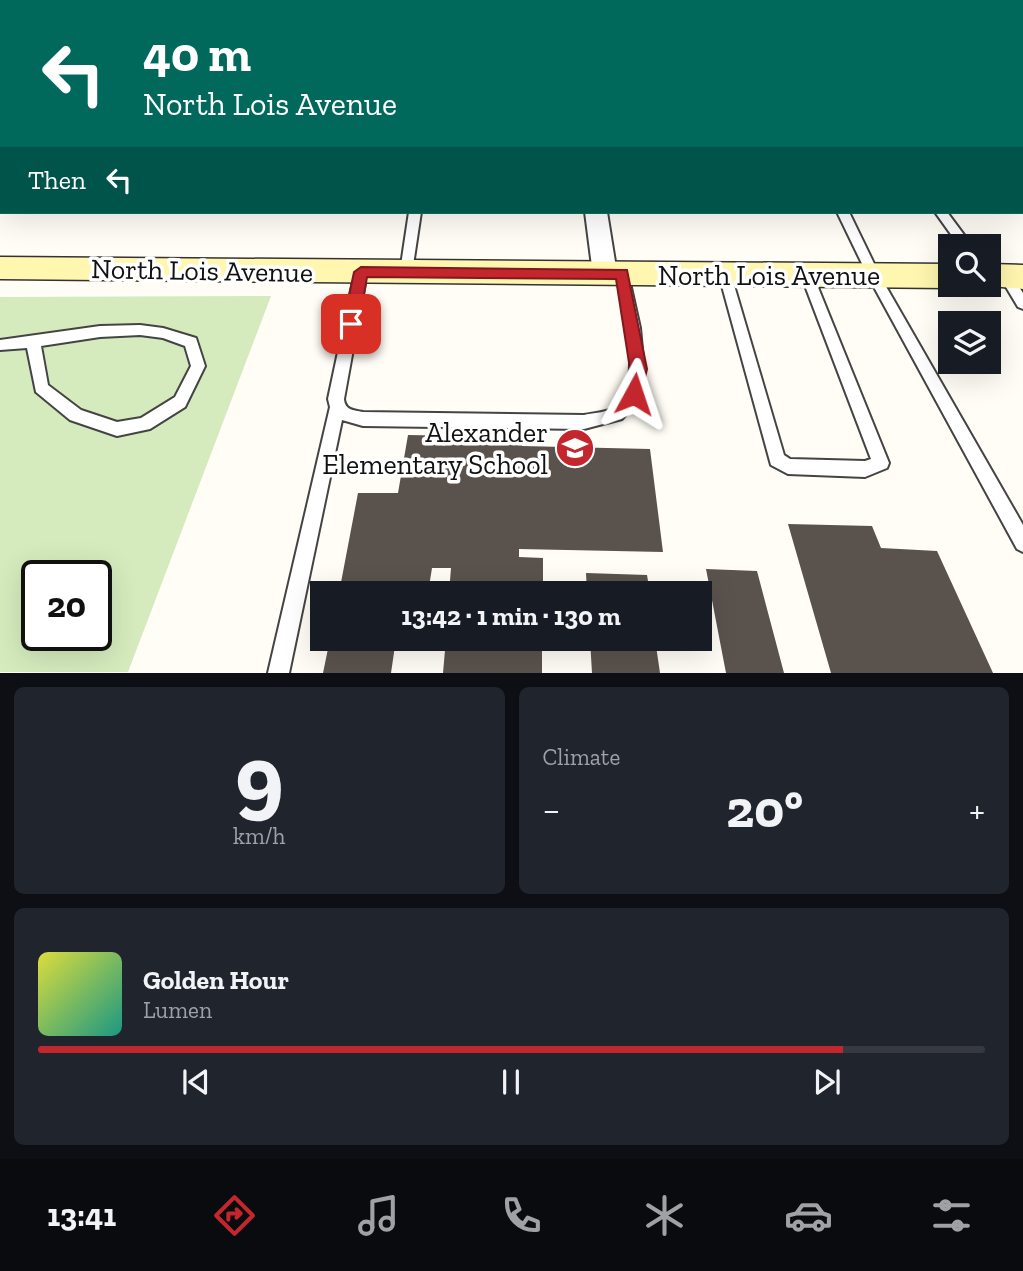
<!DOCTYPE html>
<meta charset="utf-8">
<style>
:root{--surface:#171b24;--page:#20242c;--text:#f1f3f6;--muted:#9ea1a6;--line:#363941;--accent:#c4262e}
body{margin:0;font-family:"Zilla Slab",serif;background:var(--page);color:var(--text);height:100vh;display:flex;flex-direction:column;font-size:26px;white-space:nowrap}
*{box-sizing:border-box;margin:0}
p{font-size:23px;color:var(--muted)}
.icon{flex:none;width:38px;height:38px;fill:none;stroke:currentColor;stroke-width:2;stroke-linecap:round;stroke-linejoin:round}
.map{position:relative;height:673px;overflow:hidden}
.drawer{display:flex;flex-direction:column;gap:14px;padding:14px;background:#0d0f14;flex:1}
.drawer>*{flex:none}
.guide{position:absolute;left:0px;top:0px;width:1024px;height:214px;box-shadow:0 7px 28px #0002;background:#00695c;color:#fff;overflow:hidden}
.controls{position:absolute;left:938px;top:234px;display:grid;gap:14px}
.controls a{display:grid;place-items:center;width:63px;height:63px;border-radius:0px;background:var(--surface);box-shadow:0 7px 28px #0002;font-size:35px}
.speed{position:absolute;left:21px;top:560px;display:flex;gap:14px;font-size:35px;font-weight:700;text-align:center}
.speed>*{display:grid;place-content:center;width:91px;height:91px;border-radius:50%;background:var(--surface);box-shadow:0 7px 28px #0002;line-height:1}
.speed .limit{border:4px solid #111;border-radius:10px;background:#fff;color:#111}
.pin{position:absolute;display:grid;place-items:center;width:60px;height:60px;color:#fff;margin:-30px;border-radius:14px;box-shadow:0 4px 10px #0006}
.me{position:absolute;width:77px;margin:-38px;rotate:5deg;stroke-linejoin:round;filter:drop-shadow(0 0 5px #0008)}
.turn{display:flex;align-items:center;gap:24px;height:147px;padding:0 28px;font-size:32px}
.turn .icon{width:91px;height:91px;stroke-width:2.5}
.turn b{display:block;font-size:49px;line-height:60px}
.then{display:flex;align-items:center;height:66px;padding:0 28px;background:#0003;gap:14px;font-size:26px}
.big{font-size:52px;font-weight:700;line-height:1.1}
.drawer .card{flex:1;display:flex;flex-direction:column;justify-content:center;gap:10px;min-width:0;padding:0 24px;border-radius:10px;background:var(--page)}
.drawer .dial{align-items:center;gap:0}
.dial b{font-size:91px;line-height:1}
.song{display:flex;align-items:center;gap:21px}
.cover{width:84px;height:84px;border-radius:10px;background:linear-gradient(135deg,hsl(60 70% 55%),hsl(170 70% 35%))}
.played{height:7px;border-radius:4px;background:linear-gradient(90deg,var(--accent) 85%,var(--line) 85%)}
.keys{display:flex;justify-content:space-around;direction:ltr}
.heat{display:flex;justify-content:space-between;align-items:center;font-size:38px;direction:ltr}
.drawer .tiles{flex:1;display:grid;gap:14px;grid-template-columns:1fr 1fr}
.card:last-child{grid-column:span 2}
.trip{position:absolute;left:310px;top:581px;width:402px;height:70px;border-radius:0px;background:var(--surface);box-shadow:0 7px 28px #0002;font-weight:700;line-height:70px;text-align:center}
.tabs{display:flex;height:112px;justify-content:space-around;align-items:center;background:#090b0e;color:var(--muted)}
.tabs .icon{width:49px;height:49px}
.tabs .on{color:var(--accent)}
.tabs b{font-size:32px;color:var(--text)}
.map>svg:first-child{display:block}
</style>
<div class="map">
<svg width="1023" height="673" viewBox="0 0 1023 673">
<rect width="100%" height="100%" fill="#fffdf5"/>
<!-- green -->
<path fill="#d5ebbd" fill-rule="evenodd" d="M271 296 128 672H0V297ZM37 576H96V635H37Z"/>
<!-- building -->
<path fill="#5a524d" d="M408 435 522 437V446L650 449 663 552 519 549V557L543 558V593H449L451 568H432L428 593H339L358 493H398Z
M788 524 872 526 881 548 937 551 993 673H831Z
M706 569 757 571 784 673H726Z
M586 573 647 575 650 593H587Z
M330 639H396L391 673H323Z
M446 639H542V673H443Z
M590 639H655L660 673H592Z"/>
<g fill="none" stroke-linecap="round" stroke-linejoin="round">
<!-- lane casing -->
<g stroke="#444" stroke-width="4">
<path id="lane" d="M715 0H723V2H716Z
M746 0H754V2H747Z
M817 0H991L992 1 819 2Z
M1022 53H1023V59H1022Z
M1022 98H1023V104H1022Z
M1022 197H1023V203H1022Z
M409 212H421L412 272 406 276 400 272Z
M837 212H849L880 276 1023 525V552L1017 549 868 276Z
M935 212H947L973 247H960Z
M361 268 367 272 344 399C345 410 353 410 363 412L584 415C592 413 603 413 611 409 647 391 622 305 616 274L622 270 628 274 640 328 644 371 642 389 636 404 622 419 584 429 363 426 342 420 289 673H268L330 407 328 399 355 272Z
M725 271 731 275 784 455 790 459 865 461 871 459 801 275 807 271 813 275 889 463 887 468 865 477 788 474 771 465 719 275Z
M1006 273 1011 274 1023 293V309L1018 307 1000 277Z
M140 325 163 328 196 338 205 366 185 407 150 429 117 436 70 420 36 392 27 348 0 350V340L100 326ZM140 335 163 338 185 346 191 366 175 397 141 418 117 422 81 410 48 385 41 346 100 337Z"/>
</g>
<!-- street casing -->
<g stroke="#444" stroke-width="4">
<path id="street" d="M559 0H573V2H559Z
M0 13H2V21H0Z
M585 212H607L617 274 613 280 605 282 597 280 593 274Z"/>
</g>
<!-- secondary casing -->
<g stroke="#333" stroke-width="3">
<path id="secondary" d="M54 0H73L53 2Z
M0 43H2L0 56Z
M0 257 950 264V285H959L950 288 0 279Z
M989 264 1023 265V289L980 285H989Z"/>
</g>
<!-- primary casing -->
<g stroke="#222" stroke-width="4">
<path id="primary" d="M976 0H997L998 2H977Z
M1022 22H1023V34H1022Z"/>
</g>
<!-- lane -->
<use href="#lane" fill="#fff" fill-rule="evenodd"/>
<!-- street -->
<use href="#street" fill="#fff" fill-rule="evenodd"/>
<!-- secondary -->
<use href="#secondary" fill="#fff6b0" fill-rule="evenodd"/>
<!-- primary -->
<use href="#primary" fill="#f9d66b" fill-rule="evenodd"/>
</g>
<!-- route -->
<path fill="#c4262e" stroke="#7f191e" stroke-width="2" d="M361 267 627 270 647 369 640 399H628L626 394 630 369 616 279 367 277 359 324 351 330 343 324 354 272Z"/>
<!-- icons -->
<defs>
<g id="school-disc" transform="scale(2.0125)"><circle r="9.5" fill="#c4262e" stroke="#fff"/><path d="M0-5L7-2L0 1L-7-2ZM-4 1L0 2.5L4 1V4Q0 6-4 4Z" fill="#fff"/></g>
</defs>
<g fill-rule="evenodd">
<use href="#school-disc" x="575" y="448"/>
</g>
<g text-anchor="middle" stroke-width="7" stroke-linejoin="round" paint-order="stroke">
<!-- street labels -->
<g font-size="28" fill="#111" stroke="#fff">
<text transform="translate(202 270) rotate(1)" y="10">North Lois Avenue</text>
<text x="769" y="285">North Lois Avenue</text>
</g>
<!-- poi labels -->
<g font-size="28" fill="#111" stroke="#fff" text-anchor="end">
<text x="548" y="442">Alexander<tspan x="548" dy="32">Elementary School</tspan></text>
</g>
</g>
</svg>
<div class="controls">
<a><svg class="icon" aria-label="search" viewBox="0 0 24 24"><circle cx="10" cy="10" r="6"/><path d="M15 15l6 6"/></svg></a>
<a><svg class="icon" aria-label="layers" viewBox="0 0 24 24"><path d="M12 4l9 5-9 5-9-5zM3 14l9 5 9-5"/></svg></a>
</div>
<div class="speed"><div class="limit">20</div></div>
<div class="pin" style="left:351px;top:324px;background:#d93025"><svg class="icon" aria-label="arrive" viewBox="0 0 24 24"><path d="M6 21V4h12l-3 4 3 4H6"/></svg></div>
<svg class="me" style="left:634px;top:394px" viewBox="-20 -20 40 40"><path d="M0-17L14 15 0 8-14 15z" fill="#c4262e" stroke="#fff" stroke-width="4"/></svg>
<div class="trip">13:42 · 1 min · 130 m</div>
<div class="guide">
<div class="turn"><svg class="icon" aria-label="left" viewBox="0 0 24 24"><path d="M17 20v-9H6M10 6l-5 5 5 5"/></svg><div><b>40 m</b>North Lois Avenue</div></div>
<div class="then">Then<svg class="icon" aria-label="left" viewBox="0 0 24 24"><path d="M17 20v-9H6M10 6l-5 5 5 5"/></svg></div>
</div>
</div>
<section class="drawer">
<div class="tiles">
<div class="card dial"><b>9</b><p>km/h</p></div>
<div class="card"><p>Climate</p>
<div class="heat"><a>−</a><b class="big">20°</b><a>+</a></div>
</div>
<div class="card">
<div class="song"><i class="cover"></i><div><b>Golden Hour</b><p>Lumen</p></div></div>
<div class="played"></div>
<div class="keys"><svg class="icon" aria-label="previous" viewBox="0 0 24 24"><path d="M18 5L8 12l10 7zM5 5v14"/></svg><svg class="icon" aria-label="pause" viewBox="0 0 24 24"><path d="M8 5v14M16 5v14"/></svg><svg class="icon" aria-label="next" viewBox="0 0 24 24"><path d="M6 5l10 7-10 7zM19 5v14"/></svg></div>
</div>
</div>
</section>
<nav class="tabs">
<b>13:41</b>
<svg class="icon on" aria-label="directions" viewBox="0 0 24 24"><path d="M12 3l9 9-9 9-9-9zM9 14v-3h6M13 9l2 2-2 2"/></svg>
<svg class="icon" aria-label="music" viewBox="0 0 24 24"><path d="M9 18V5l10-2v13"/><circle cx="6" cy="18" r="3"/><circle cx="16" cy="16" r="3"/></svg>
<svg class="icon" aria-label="phone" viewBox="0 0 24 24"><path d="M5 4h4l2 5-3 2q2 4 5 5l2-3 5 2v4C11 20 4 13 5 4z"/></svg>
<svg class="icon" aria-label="climate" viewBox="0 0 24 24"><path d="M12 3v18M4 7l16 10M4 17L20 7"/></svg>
<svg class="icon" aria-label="car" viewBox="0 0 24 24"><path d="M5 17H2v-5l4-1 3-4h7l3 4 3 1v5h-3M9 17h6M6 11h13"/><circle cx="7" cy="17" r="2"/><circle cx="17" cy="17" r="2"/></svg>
<svg class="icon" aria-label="filters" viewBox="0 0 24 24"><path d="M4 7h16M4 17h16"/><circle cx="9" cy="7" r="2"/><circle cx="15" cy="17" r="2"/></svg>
</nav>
